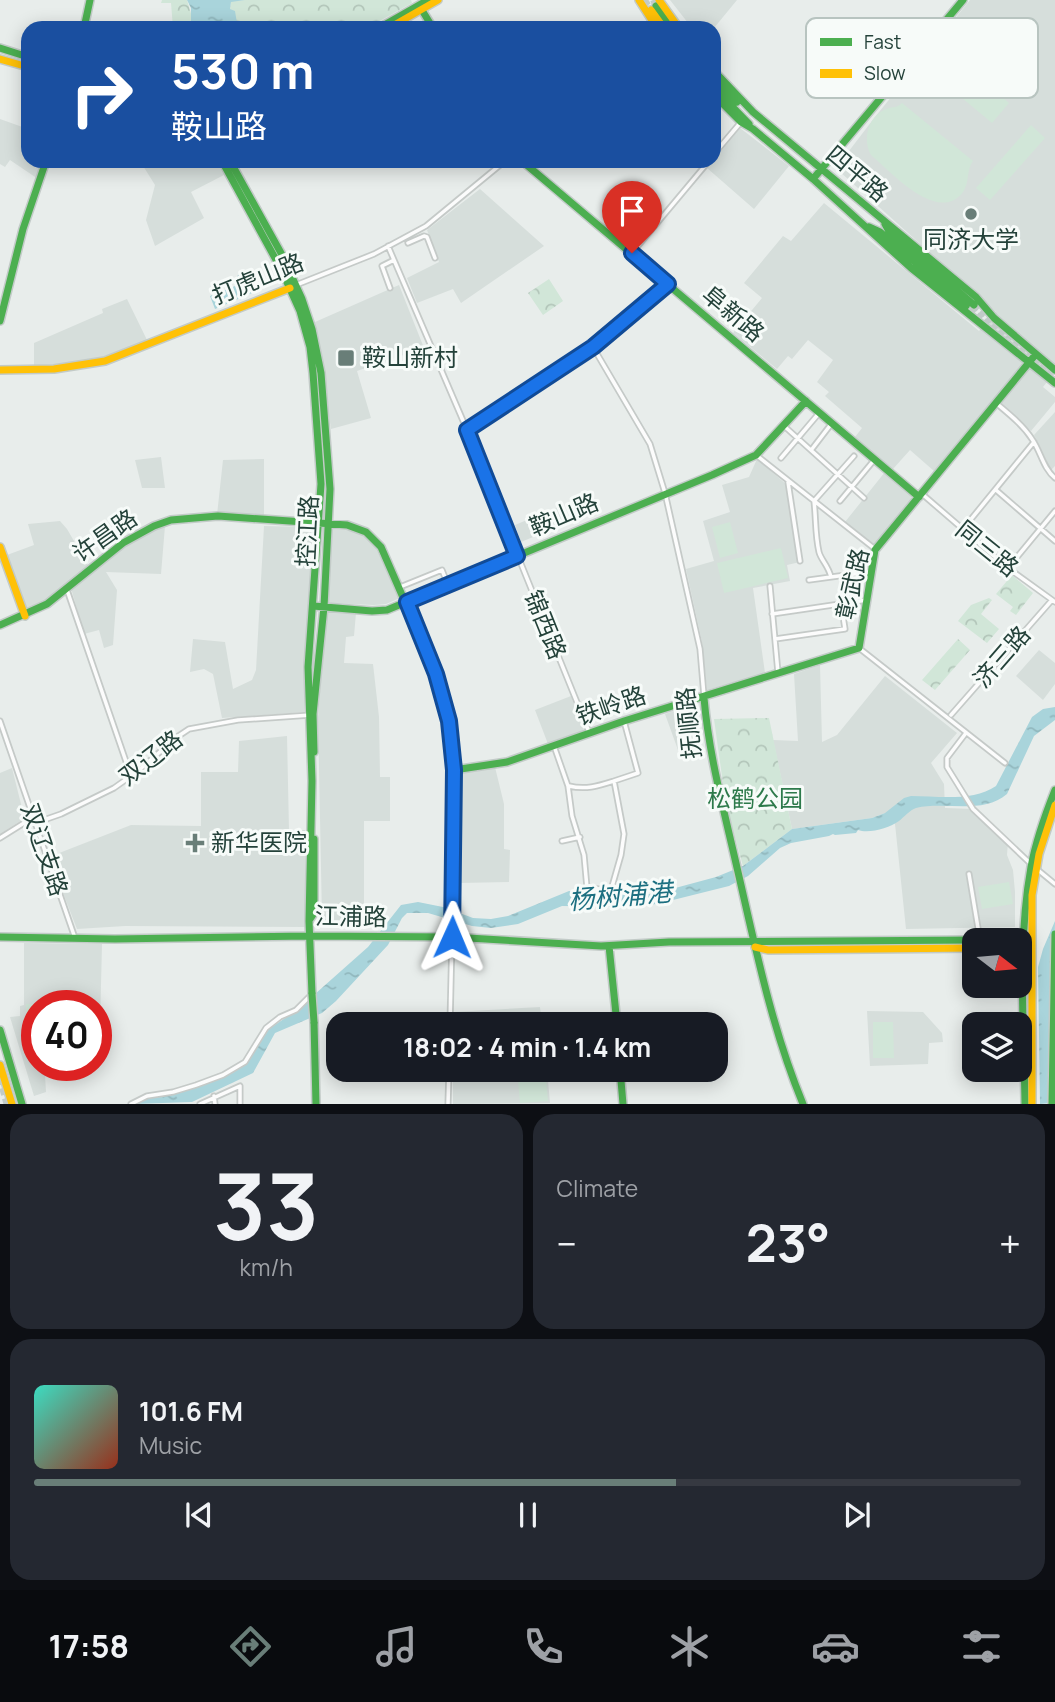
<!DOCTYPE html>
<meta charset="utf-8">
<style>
:root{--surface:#171b24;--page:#242831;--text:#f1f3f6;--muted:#9ea1a6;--line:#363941;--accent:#697e78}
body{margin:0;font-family:Manrope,"Noto Sans SC",sans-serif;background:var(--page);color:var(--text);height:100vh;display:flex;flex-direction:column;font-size:26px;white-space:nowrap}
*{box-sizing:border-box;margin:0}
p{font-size:23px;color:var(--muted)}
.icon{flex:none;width:38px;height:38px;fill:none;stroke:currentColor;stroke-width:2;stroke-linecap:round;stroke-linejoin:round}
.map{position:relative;height:1104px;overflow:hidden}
.details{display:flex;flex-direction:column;gap:10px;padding:10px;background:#0d0f14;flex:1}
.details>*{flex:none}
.guide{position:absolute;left:21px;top:21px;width:700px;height:147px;border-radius:21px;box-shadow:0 4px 18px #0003;background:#1a4fa0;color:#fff;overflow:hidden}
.needle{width:46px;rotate:106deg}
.buttons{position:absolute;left:962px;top:928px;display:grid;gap:14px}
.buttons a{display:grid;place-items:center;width:70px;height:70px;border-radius:14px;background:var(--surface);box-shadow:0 4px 18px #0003;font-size:35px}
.speed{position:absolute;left:21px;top:990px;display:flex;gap:14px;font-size:35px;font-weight:700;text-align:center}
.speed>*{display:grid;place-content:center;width:91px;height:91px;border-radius:50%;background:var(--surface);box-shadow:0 4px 18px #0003;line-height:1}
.speed .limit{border:10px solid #d22;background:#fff;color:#111}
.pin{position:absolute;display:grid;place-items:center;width:60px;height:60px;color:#fff;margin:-72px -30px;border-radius:50% 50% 50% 0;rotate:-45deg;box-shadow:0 0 7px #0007}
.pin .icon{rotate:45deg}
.me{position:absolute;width:77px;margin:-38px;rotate:1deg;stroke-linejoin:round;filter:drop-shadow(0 0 5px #0008)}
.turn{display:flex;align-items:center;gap:24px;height:147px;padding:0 35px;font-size:32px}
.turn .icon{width:91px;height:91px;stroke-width:2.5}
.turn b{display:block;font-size:49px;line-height:60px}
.big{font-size:52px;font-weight:700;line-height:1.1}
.details .tile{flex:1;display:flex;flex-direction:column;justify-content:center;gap:10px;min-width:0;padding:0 24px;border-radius:21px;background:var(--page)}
.details .dial{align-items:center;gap:0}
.dial b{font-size:91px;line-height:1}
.song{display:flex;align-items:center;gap:21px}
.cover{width:84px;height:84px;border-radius:10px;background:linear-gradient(135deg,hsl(170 70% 55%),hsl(10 70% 35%))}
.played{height:7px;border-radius:4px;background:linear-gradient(90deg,var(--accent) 65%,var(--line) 65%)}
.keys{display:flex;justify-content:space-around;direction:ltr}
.heat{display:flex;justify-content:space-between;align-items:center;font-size:38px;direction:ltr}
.details .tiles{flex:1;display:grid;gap:10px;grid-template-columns:1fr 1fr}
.tile:last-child{grid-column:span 2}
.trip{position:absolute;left:326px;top:1012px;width:402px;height:70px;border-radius:21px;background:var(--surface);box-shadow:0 4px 18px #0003;font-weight:700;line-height:70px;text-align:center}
.menu{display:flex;height:112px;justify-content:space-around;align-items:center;background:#090b0e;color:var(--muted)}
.menu .icon{width:49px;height:49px}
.menu .selected{color:var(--accent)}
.menu b{font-size:32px;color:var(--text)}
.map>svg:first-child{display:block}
</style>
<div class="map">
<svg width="1055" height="1104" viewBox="0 0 1055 1104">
<defs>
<pattern id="park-crowns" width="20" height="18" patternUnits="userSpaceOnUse" patternTransform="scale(1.75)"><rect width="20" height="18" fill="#d1e6d8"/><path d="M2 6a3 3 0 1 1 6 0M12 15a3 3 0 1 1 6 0" fill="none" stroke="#b3c6ba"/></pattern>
<pattern id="water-ripples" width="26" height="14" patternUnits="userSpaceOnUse" patternTransform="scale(1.75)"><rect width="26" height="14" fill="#a9d4db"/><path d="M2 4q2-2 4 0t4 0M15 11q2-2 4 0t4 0" fill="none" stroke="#91b7bd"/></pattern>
</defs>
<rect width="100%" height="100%" fill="#e8edeb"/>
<!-- built -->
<path fill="#d6dedb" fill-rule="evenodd" d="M670 0H737L714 28H692Z
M970 0H1055V372L1043 387 1055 397V402L1031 431 993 399 934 471 910 450 893 469 855 437 862 428 825 396 829 392 817 382 833 360 808 340 792 359 788 356 777 369 733 333 762 298 744 283 783 236 791 241 824 203 979 331 996 312 839 171V164L875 117Z
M0 119 28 129V161H45L38 179 10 160 5 167 0 164Z
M740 128 789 166 754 209 707 168Z
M140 161H216L224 175 191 192 204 218 155 246 146 220 155 185Z
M480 189 544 246 461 303 453 289 417 303 407 278 439 262 427 230Z
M399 285 424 348 357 371 371 418 331 429 315 322Z
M127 299 147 340 102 357 76 364 34 365V343L103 313 102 309Z
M1055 412V466L1051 470 1034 435Z
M161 457 165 488H142L135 460Z
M264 459V516L217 515 223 460Z
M757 459 787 485 800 562 787 565 790 581 753 588 765 673 707 690 702 642 686 569 714 561 703 521 730 512 722 485 749 477Z
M885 472 914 498 875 546 845 522Z
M560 506 567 523 521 542 515 525Z
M60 521 67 529 88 565 45 601 34 608H27L7 555 34 545 28 524Z
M165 526 161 574 106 572 117 590 113 645 104 648 99 630 84 634 71 588 125 546 150 531Z
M264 526 309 527 313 531 304 712 222 718 213 674 204 669 190 672 193 639 225 642 233 689 252 680 256 670Z
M332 529 357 531 368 537 374 544 400 598 386 604 374 605 327 603Z
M331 611 356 613 354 636 346 637 344 663 373 664 379 717 380 777H390V821H364V926H328L324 924 322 918 318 717 326 615Z
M1039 650 1055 663V684L1043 700 1016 676Z
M820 665 822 742 837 735 885 676 957 733 931 763 944 784 945 808 973 809 1008 842 1007 855 1013 870 1015 892V927L906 929 895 824 885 813 872 818 792 829 773 740 798 741 794 674Z
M571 696 584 731 548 744 535 710Z
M685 707 695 746 678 750 665 714Z
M287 736 289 830H305V927L125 926 77 929 49 857 131 825 201 826V772H238L239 741Z
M494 763 504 804V849L510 850 509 882 459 883 458 778 460 772 464 770Z
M12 768 24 816 22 820 0 834V773Z
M24 943 102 944 99 1068 45 1075 46 1092 34 1096 10 1017 20 1016V1006L24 1005ZM37 1006H96V1066H37Z
M540 1007 542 1024H454V1012Z
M867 1011 923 1012 942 1033 943 1042 929 1043 928 1064 870 1066Z
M453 1069H547L550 1103 453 1104Z"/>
<!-- park -->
<path fill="url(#park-crowns)" d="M162 0H187L192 17 205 25 204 28H173L171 3H161Z
M245 0H411L412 3 367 28H233L237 23 230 9 231 1Z
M549 279 563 301 543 315 528 293Z
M1012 575 1033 593 1016 615 1010 611 1013 607 996 594Z
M989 598 992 600 981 614 999 629 987 643 958 621 971 605Z
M958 639 970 650 935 690 922 680Z
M769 718 792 829 743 866 726 805 714 719Z"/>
<!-- pitch -->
<path fill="#d1e6d8" d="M948 52 1009 103 992 123 931 72Z
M902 103 973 161C966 170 970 182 963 192 938 225 891 172 871 155 862 140 868 116 886 109 893 106 896 109 902 103Z
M1031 125 1045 138 990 200 976 188Z
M730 522 738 553 720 558 712 527Z
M781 548 788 578 724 593 717 563Z
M1009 882 1013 904 982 909 978 887Z
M98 1003V1033H96V1006H37V1034L27 1035 26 1004Z
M873 1022H893L894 1058H873Z
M517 1069H545L548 1101 520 1103Z"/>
<!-- water -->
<path fill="url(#water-ripples)" d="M187 0H245L231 2 230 9 235 11 237 23 233 28H204V25L191 23V8Z
M242 274 247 279 252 293 215 309 210 296 235 286 234 282 239 280 237 276Z
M1055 707V720L1034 736 1007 794C983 815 945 801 916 808 910 810 904 817 899 821 889 828 869 834 858 830L856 833 835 835 833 834 829 836 791 843 780 848 748 876 729 886 657 904 625 907 562 906 518 924 491 928 472 926 428 913H407L402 918 388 945 336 1001 322 1013 275 1033 253 1073 192 1102 134 1104 147 1098 201 1086 247 1063 269 1029 297 1010 368 947 401 905 418 902 443 907 473 918 491 919 508 916 569 891 598 895 653 894 716 877 743 866 792 829 872 818 885 813 904 798 911 796C938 796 973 802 996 786L1032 717 1043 709Z
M1055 921 1051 1103 1040 1104 1038 967 1043 949Z"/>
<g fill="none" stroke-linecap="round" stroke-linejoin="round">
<!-- primary-tunnel -->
<path stroke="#c1cbc8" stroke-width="6" stroke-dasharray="6 3" stroke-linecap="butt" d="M645 0 651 10
M653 0 656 6
M974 305 1055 375
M970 309 1006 340"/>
<!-- highway-tunnel -->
<path stroke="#c1cbc8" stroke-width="7" stroke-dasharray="7 3.5" stroke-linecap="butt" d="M0 1078 7 1104"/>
<!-- street casing -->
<g stroke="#c5cac8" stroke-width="7">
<path id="street" d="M714 154 741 122
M408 243 424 236 427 237 435 258
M388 246 467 430 589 732
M632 253 709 161
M296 285 374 254 426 226 505 161
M390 288 382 266 394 260
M593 347 650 444 665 493 700 649 704 696
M996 403C1009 414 1023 425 1032 439 1041 452 1043 468 1055 478
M783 425 864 498
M467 430 593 347 668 284
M812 449 832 423
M756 455 875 549
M854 456 814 501C816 518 815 535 819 552 821 560 828 565 831 577L869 572
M781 458 820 412
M788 482 800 561
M996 490 1055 541
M921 493 1008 568 1055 602
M840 501 875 459
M963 529 1034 442
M1008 568 1055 511
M809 580 831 577
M770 586 778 673
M400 587 442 570 448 585
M67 590 131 776
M772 614 867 600
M775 639 845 629 841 603
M859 648 1005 763
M951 715 1052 600
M0 721 75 938
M966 733 947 758V767L973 809 1032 865
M554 746 568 786 572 816 584 855 587 888 611 890 621 855 624 834 614 781 638 773 624 721
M569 786C586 790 598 786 614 781
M0 838 24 823 38 822 61 814 114 788 138 771 177 737 189 729 238 720 311 715
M562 841 580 837
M1038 870 1055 884
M969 874 980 940
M450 1024 452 937
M214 1096 215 1104
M131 1104 147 1096 173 1092 196 1085 223 1075 245 1062 266 1028 280 1017 296 1010 312 994
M200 1104 240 1086V1104
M448 1104 449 1069"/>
</g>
<!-- fast casing -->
<g stroke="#c3cbc8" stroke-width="10">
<path id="fast" d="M656 6 671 28
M420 7 433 28
M84 28 90 0
M379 28 428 0
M0 48 28 57
M714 71 753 112 976 297 994 318 1055 370
M714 79 737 102
M714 88 749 124
M714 95 741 122 753 129 813 179 911 268 1055 383
M222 161 281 269 300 311 310 347 313 373 321 484 308 667 312 781 309 921 312 994
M230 161 281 253 302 299 312 329 321 373 330 489 324 607 313 714 314 752
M522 161 919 497
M813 179 963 0
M885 224 890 233 974 305
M869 227 880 232 966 306
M0 321 23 229 46 161
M313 606 372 611 387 610 712 475 756 455 806 401
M0 625 47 604 123 543 154 526 171 520 218 516 347 525 366 532 381 547 436 673 442 695
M704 698C709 757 725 814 738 872 756 950 772 1029 803 1104
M454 770 507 762 624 721 859 648 875 550 1036 354
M310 919 314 913V839
M0 937 115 939 310 936 452 937 601 946 669 942 975 940
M609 946 617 1024
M314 1022 316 1104
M0 1030 22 1104
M620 1069 623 1104
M1025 1104C1024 1025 1017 945 1031 867 1036 840 1045 815 1055 790"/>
</g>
<!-- slow casing -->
<g stroke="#c3cbc8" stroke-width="10">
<path id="slow" d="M639 0 657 28
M659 0 679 28
M651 10 664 28
M389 28 438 0
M0 59 28 67
M0 370 54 369 105 361 290 288
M0 547 25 616
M442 695C463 771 453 859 452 937
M755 947 768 950 975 948
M0 1065 12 1104
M1032 1104V895L1039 854 1055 805"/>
</g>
<!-- street -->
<use href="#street" stroke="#fcfcfc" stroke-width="3.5"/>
<!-- fast -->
<use href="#fast" stroke="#4caf50" stroke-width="7"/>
<!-- slow -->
<use href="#slow" stroke="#ffc107" stroke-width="7"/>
<!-- fast-bridge casing -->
<g stroke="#c3cbc8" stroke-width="10" stroke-linecap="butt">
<path id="fast-bridge" d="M312 994 314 1022
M1052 1104 1055 934"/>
</g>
<!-- fast-bridge -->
<use href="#fast-bridge" stroke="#4caf50" stroke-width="7"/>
</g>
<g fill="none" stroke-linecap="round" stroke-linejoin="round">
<!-- route casing -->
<g stroke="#114b97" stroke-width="18">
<path id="route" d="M452 937 454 770 449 721 436 674 407 602 517 556 467 430 593 347 668 284 632 253"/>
</g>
<!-- route -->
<use href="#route" stroke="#1a73e8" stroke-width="12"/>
</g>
<!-- markers -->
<g fill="#697e78" stroke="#f7fbf9" stroke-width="2.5">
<circle cx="971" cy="214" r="7"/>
<rect x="337" y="349" width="18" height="18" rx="3.5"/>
<path d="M191.5 832.5h7v7h7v7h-7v7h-7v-7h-7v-7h7z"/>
</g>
<g text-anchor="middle" stroke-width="6" stroke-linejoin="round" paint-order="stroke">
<!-- street labels -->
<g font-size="24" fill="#24423a" stroke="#f7fbf9">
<text transform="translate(857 174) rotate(40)" y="8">四平路</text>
<text transform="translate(258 279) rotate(-22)" y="8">打虎山路</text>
<text transform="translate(733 314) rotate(40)" y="8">阜新路</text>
<text transform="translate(564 515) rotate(-23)" y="8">鞍山路</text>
<text transform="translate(308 531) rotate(-87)" y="8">控江路</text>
<text transform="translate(105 536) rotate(-35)" y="8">许昌路</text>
<text transform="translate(987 549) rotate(39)" y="8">同三路</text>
<text transform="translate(853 584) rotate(-77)" y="8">彰武路</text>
<text transform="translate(545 625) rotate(68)" y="8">锦西路</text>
<text transform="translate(1002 657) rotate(-49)" y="8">济三路</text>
<text transform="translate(611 706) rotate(-19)" y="8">铁岭路</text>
<text transform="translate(689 723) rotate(-96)" y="8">抚顺路</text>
<text transform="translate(151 758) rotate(-38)" y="8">双辽路</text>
<text transform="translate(44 850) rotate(71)" y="8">双辽支路</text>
<text transform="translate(351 917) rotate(1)" y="8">江浦路</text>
</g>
<!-- poi labels -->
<g font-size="24" fill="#24423a" stroke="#f7fbf9" text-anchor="start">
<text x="971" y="248" text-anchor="middle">同济大学</text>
<text x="362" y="366">鞍山新村</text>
<text x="211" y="851">新华医院</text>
</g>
<!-- park labels -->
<g font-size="24" fill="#2d7a4b" stroke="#f7fbf9">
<text x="755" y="807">松鹤公园</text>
</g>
<!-- water labels -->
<g font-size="26" font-style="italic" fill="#1c6f80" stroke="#f7fbf9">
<text transform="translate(620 896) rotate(-5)" y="9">杨树浦港</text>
</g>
</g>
<!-- legend -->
<rect x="806" y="18" width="232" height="80" rx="10" fill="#f7fbf9" stroke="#b8c4c0" stroke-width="2"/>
<rect x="820" y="38" width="32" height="8" fill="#4caf50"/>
<rect x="820" y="69" width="32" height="9" fill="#ffc107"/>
<g font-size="19" fill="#24423a">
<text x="864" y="49">Fast</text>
<text x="864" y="80">Slow</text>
</g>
</svg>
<div class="buttons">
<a><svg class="needle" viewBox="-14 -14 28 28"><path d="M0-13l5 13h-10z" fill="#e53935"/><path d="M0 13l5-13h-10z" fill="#9ea1a6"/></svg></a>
<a><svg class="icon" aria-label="layers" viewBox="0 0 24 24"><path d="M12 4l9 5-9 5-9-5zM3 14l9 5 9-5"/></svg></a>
</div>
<div class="speed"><div class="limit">40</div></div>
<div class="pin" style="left:632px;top:253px;background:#d93025"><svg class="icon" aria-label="arrive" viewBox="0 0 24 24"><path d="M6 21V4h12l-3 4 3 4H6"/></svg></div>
<svg class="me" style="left:452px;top:937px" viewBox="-20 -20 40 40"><path d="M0-17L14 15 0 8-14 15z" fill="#1a73e8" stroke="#fff" stroke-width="4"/></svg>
<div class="trip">18:02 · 4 min · 1.4 km</div>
<div class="guide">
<div class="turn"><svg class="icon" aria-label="right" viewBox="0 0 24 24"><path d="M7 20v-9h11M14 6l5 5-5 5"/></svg><div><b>530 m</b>鞍山路</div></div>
</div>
</div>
<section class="details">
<div class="tiles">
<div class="tile dial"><b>33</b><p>km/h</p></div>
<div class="tile"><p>Climate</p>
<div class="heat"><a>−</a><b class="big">23°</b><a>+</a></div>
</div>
<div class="tile">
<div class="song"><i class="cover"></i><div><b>101.6 FM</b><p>Music</p></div></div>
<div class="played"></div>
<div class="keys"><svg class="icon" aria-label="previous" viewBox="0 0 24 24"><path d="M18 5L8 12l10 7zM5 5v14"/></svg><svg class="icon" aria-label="pause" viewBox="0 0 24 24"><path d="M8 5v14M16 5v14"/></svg><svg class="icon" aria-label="next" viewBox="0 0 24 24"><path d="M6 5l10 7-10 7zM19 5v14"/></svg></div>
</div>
</div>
</section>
<nav class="menu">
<b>17:58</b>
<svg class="icon selected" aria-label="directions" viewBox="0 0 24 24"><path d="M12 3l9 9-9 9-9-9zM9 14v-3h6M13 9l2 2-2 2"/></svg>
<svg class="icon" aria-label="music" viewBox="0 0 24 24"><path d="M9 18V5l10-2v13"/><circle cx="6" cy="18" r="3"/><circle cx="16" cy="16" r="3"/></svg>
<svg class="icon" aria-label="phone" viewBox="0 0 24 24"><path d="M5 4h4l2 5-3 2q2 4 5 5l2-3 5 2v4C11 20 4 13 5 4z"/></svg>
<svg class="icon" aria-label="climate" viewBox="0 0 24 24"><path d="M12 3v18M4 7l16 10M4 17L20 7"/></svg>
<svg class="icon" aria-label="car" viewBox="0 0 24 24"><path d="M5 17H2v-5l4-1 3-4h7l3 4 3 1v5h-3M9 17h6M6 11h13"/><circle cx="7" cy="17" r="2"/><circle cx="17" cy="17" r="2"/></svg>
<svg class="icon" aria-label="filters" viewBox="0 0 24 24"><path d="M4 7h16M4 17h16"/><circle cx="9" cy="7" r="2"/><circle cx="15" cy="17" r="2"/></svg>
</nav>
